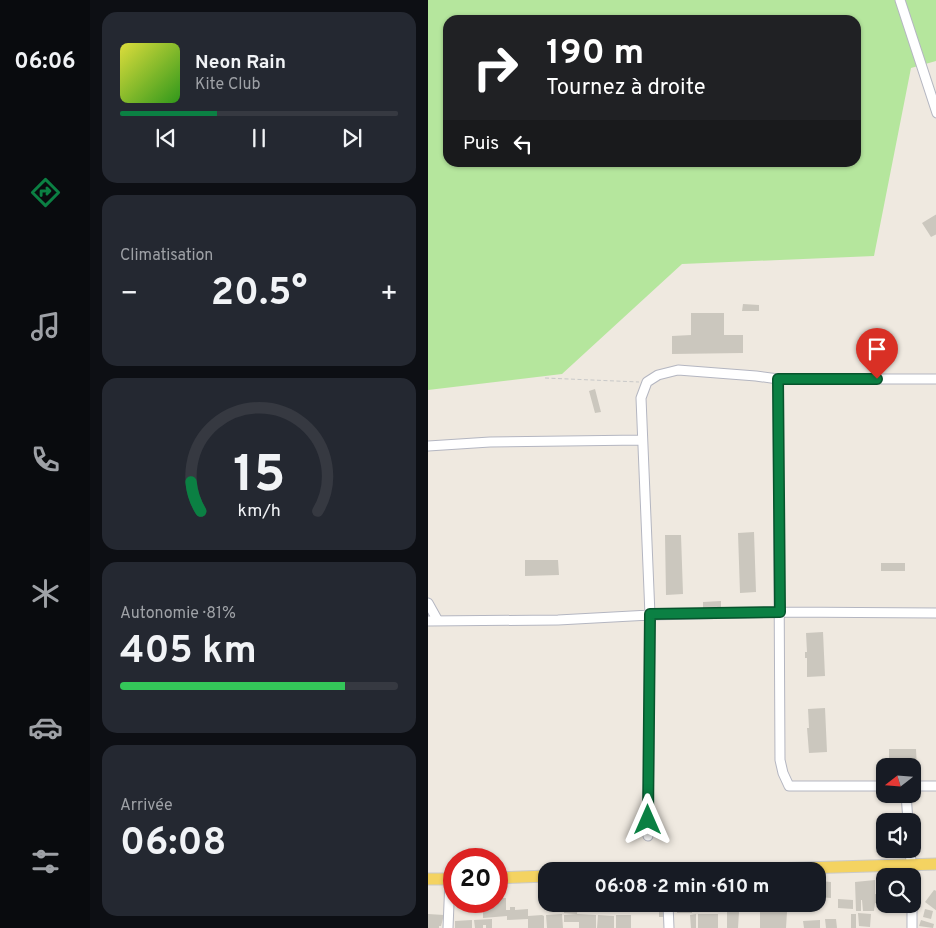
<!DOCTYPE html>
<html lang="fr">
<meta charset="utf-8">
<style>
:root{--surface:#171b24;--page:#242831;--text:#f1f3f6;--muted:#9ea1a6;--line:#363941;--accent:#0b8043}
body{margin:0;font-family:Overpass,sans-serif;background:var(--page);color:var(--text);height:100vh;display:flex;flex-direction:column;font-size:19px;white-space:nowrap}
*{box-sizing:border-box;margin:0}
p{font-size:16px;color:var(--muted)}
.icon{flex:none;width:28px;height:28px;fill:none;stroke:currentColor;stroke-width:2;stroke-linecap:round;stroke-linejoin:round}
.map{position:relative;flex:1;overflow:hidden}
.panel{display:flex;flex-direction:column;gap:12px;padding:12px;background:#0d0f14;width:338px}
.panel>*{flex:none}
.banner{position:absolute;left:15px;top:15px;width:418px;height:152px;border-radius:15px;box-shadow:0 1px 4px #0004;background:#202124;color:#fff;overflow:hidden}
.needle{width:32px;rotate:253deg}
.tools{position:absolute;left:448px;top:758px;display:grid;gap:10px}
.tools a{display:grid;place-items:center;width:45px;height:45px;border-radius:10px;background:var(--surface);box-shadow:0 1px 4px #0004;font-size:25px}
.speed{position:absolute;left:15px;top:848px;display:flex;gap:10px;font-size:25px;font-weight:700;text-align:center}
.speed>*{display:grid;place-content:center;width:65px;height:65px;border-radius:50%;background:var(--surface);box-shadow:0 1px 4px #0004;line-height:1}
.speed .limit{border:8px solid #d22;background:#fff;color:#111}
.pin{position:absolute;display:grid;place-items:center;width:42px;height:42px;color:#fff;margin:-51px -21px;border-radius:50% 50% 50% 0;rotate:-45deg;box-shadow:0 0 5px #0007}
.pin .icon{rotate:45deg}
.me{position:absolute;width:55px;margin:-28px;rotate:0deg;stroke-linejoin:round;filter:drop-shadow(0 0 4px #0008)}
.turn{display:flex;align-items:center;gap:18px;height:105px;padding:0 20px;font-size:22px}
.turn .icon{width:65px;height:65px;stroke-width:2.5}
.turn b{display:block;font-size:35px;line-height:42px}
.then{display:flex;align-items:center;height:48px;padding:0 20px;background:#0003;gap:10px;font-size:19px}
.big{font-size:38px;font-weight:700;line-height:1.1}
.panel .widget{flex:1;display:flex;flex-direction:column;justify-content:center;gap:8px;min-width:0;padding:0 18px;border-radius:15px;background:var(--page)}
.panel .dial{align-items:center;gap:0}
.dial svg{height:130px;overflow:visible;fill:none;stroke:var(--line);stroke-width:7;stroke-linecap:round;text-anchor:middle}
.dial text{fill:var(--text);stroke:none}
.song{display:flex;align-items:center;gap:15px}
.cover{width:60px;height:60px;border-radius:8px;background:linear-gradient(135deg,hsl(60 70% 55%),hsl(110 70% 35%))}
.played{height:5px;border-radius:2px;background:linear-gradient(90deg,var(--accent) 35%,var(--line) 35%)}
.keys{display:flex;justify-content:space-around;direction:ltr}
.heat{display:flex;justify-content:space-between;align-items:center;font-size:28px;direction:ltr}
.charge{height:8px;border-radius:4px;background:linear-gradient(90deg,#34c759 81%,var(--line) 0)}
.trip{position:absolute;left:110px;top:862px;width:288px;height:50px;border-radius:15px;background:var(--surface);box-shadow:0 1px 4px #0004;font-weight:700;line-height:50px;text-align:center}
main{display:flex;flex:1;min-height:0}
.tab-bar{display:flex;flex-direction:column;width:90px;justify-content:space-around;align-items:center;background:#090b0e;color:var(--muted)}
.tab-bar .icon{width:35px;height:35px}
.tab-bar .on{color:var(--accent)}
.tab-bar b{font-size:22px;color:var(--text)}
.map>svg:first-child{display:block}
</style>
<main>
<nav class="tab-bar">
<b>06:06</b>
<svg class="icon on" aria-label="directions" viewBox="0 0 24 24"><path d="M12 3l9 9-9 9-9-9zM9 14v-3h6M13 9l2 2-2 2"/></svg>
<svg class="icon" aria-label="music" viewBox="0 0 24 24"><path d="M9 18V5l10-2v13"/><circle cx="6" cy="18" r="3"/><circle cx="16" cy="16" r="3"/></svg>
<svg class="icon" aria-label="phone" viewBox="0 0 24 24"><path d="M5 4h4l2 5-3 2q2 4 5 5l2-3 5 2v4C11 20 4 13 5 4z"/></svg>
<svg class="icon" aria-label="climate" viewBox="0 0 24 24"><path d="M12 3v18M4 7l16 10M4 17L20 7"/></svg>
<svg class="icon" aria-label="car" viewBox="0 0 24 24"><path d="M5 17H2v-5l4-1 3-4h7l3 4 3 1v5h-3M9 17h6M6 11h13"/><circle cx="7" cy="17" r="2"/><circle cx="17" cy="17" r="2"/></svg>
<svg class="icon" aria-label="filters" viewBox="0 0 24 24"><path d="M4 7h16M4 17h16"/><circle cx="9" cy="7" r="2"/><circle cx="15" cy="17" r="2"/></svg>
</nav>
<section class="panel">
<div class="widget">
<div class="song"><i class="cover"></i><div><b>Neon Rain</b><p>Kite Club</p></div></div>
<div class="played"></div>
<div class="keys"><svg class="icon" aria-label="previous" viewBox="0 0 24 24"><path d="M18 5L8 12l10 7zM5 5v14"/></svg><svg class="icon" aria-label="pause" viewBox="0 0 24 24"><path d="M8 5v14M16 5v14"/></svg><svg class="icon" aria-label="next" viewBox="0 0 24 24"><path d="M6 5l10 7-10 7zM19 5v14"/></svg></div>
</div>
<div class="widget"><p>Climatisation</p>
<div class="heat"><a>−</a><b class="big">20.5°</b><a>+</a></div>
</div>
<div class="widget dial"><svg viewBox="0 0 100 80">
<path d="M14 69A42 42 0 1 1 86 69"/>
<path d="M14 69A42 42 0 0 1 8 51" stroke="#0b8043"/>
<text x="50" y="56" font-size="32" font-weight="700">15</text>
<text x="50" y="72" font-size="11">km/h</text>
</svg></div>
<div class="widget"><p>Autonomie · 81%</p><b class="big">405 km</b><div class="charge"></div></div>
<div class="widget"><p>Arrivée</p><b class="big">06:08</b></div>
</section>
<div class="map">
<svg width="509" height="928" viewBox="0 0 509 928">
<rect width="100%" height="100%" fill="#efe9e0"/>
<!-- green -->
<path fill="#b5e69d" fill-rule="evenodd" d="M0 0H508V61L483 68 446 256 254 264 134 374 0 390ZM20 20H428V162H20Z"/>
<!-- building -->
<path fill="#cbc7be" d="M509 214V234L503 237 494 223Z
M315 304 331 305V311H314Z
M263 313H296V335H315V353L244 354V336L263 335Z
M167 389 173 412 167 413 161 391Z
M326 532 328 592 312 593 310 533Z
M237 535H253L255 594 238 595Z
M97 560H130L131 575 97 576Z
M453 563H477V571H453Z
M293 601V609L275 610V602Z
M395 632 397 676 379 677V658H377V652H379L378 633Z
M397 708 399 752 381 753 379 728H381L380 709Z
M461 749H488L489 768 461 766Z
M447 880V894L456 895 455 904 447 903 446 911H435L434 900H433V911H428L427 882Z
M392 881 403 882V898L391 897Z
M506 890 509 891V911L497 902Z
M69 898H78V910H82V907H87V910L100 909V916L114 915 116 916V928H100V919L79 920V916L55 918V901H69Z
M410 899 425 900V909L410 908Z
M136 904H150L149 914 136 913Z
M152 904H167V910H152Z
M231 904H239V917H231Z
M248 904H264V913H249Z
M266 904H305V907H296V910H266Z
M181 905V911L168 912V906Z
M497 909 505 911 503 919 495 917Z
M299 911 311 912 310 928H299Z
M332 911 359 912 358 928H332Z
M430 913 443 914 442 927 431 926Z
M0 914 16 915 13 926H11V928H0Z
M134 914 135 928H119L118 915Z
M150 914 168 915V928H151V922H136V915Z
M268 914V928H263L262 915Z
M270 914H290V928H270Z
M423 914H428V928H423Z
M170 915 186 916V928H169Z
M188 915H203V928H188Z
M64 919V928H58V925H55V928H47L46 920Z
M397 919H408L409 928H398Z
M44 920V928H27V921Z
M392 920V928H376L375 921Z
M493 920 506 924 505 928 491 926Z"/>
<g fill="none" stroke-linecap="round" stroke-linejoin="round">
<!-- minor casing -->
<g stroke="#b4b6c1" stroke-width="11">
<path id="minor" d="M472 0 509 113
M0 446 62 442 214 440
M0 603 10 621
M0 621 130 620 222 615 353 612 509 613
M456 786H361L355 773 352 760 350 379H509
M484 786H509
M478 794 480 821
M220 836 222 615 213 398 219 382 230 375 250 370 328 376 350 379
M482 849 484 876
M240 904 241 928
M20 928 22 879
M484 928V904"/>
</g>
<!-- major casing -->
<g stroke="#c9c9c9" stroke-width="13">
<path id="major" d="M272 871 509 864
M69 878 119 876
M0 879H26"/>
</g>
<!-- path -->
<path stroke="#c9c9c9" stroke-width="1" stroke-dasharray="4 2.5" stroke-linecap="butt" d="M117 378 211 382"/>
<!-- minor -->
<use href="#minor" stroke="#fff" stroke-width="9"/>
<!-- major -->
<use href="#major" stroke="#f4d361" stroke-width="11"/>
</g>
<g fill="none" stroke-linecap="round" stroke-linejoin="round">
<!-- route casing -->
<g stroke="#07532c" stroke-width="12">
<path id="route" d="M220 820 222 614 352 612 350 379H449"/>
</g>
<!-- route -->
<use href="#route" stroke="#0b8043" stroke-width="9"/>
</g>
</svg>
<div class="tools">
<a><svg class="needle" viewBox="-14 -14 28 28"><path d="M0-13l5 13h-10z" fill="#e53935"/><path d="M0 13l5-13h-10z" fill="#9ea1a6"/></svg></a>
<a><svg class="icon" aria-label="sound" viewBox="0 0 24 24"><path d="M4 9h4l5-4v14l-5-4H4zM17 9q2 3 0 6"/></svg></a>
<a><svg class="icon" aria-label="search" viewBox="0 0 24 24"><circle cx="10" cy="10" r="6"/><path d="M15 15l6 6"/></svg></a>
</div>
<div class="speed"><div class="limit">20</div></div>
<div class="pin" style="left:449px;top:379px;background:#d93025"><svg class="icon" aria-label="arrive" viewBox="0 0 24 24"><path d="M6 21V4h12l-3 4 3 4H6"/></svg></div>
<svg class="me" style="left:220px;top:820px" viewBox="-20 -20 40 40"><path d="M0-17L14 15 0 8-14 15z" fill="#0b8043" stroke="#fff" stroke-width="4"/></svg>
<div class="trip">06:08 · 2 min · 610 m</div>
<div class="banner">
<div class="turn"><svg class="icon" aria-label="right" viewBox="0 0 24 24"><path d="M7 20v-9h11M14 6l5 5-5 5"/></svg><div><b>190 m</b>Tournez à droite</div></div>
<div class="then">Puis<svg class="icon" aria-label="left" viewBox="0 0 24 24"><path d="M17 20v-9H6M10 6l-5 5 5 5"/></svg></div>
</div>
</div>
</main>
